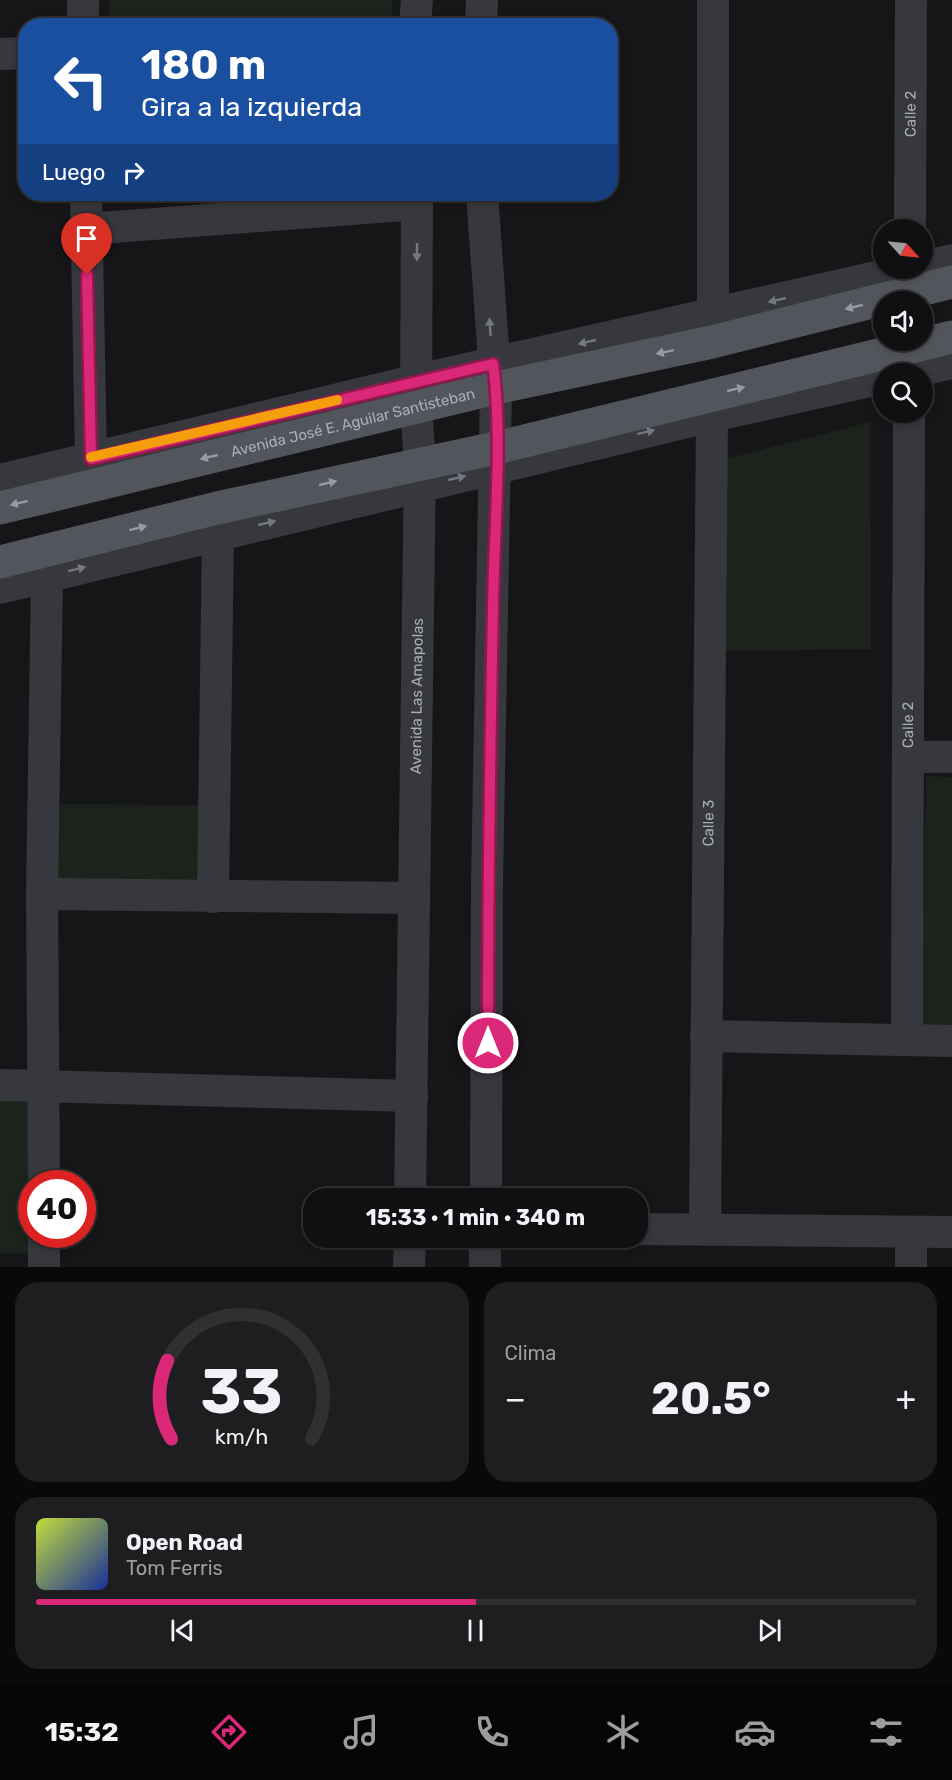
<!DOCTYPE html>
<html lang="es">
<meta charset="utf-8">
<style>
:root{--surface:#101012;--page:#1e1e20;--text:#f1f3f6;--muted:#9c9d9f;--line:#303032;--accent:#db2777}
body{margin:0;font-family:Rubik,sans-serif;background:var(--page);color:var(--text);height:100vh;display:flex;flex-direction:column;font-size:22px;white-space:nowrap}
*{box-sizing:border-box;margin:0}
p{font-size:20px;color:var(--muted)}
.icon{flex:none;width:33px;height:33px;fill:none;stroke:currentColor;stroke-width:2;stroke-linecap:round;stroke-linejoin:round}
.map{position:relative;height:1267px;overflow:hidden}
.drawer{display:flex;flex-direction:column;gap:15px;padding:15px;background:#09090a;flex:1}
.drawer>*{flex:none}
.top-card{position:absolute;left:18px;top:18px;width:600px;height:183px;border-radius:24px;box-shadow:0 3px 9px #0003,0 0 0 2px var(--line);background:#1a4fa0;color:#fff;overflow:hidden}
.needle{width:39px;rotate:117deg}
.tools{position:absolute;left:873px;top:219px;display:grid;gap:12px}
.tools a{display:grid;place-items:center;width:60px;height:60px;border-radius:50%;background:var(--surface);box-shadow:0 3px 9px #0003,0 0 0 2px var(--line);font-size:30px}
.speed{position:absolute;left:18px;top:1170px;display:flex;gap:12px;font-size:30px;font-weight:700;text-align:center}
.speed>*{display:grid;place-content:center;width:78px;height:78px;border-radius:50%;background:var(--surface);box-shadow:0 3px 9px #0003,0 0 0 2px var(--line);line-height:1}
.speed .limit{border:9px solid #d22;background:#fff;color:#111}
.pin{position:absolute;display:grid;place-items:center;width:51px;height:51px;color:#fff;margin:-62px -26px;border-radius:50% 50% 50% 0;rotate:-45deg;box-shadow:0 0 6px #0007}
.pin .icon{rotate:45deg}
.me{position:absolute;width:66px;margin:-33px;rotate:0deg;stroke-linejoin:round;filter:drop-shadow(0 0 4px #0008)}
.turn{display:flex;align-items:center;gap:21px;height:126px;padding:0 24px;font-size:27px}
.turn .icon{width:78px;height:78px;stroke-width:2.5}
.turn b{display:block;font-size:42px;line-height:51px}
.then{display:flex;align-items:center;height:57px;padding:0 24px;background:#0003;gap:12px;font-size:22px}
.big{font-size:45px;font-weight:700;line-height:1.1}
.drawer .card{flex:1;display:flex;flex-direction:column;justify-content:center;gap:9px;min-width:0;padding:0 21px;border-radius:24px;background:var(--page)}
.drawer .dial{align-items:center;gap:0}
.dial svg{height:156px;overflow:visible;fill:none;stroke:var(--line);stroke-width:7;stroke-linecap:round;text-anchor:middle}
.dial text{fill:var(--text);stroke:none}
.song{display:flex;align-items:center;gap:18px}
.cover{width:72px;height:72px;border-radius:9px;background:linear-gradient(135deg,hsl(70 70% 55%),hsl(230 70% 35%))}
.played{height:6px;border-radius:3px;background:linear-gradient(90deg,var(--accent) 50%,var(--line) 50%)}
.keys{display:flex;justify-content:space-around;direction:ltr}
.heat{display:flex;justify-content:space-between;align-items:center;font-size:33px;direction:ltr}
.drawer .tiles{flex:1;display:grid;gap:15px;grid-template-columns:1fr 1fr}
.card:last-child{grid-column:span 2}
.trip{position:absolute;left:303px;top:1188px;width:345px;height:60px;border-radius:24px;background:var(--surface);box-shadow:0 3px 9px #0003,0 0 0 2px var(--line);font-weight:700;line-height:60px;text-align:center}
.dock{display:flex;height:96px;justify-content:space-around;align-items:center;background:#060607;color:var(--muted)}
.dock .icon{width:42px;height:42px}
.dock .selected{color:var(--accent)}
.dock b{font-size:27px;color:var(--text)}
.map>svg:first-child{display:block}
</style>
<div class="map">
<svg width="952" height="1267" viewBox="0 0 952 1267">
<rect width="100%" height="100%" fill="#161618"/>
<!-- green -->
<path fill="#1c231d" d="M109 0H392V25H109Z
M870 422 871 649 724 651 726 459Z
M926 776 952 777V1028L921 1029Z
M55 804 205 805 204 885 54 884Z
M0 1099 33 1100 30 1253H0Z"/>
<g fill="none" stroke-linecap="round" stroke-linejoin="round">
<!-- minor -->
<g stroke="#37383d" stroke-width="32">
<path d="M83 0V26"/>
<path d="M415 26 417 0"/>
<path d="M481 26 482 0"/>
<path d="M0 54 26 53"/>
<path d="M86 194 91 459"/>
<path d="M482 194 496 388 487 883 486 1198"/>
<path d="M87 229 417 204"/>
<path id="s1" d="M910 230 911 0"/>
<path d="M922 267 952 260"/>
<path d="M713 314V0"/>
<path d="M903 374 952 363"/>
<path d="M0 480 417 380 916 268"/>
<path d="M0 588 712 416 884 378"/>
<path d="M908 757H952"/>
<path d="M42 894 413 898"/>
<path d="M213 897 218 534"/>
<path d="M706 1036 952 1041"/>
<path id="s2" d="M907 1039 909 412"/>
<path d="M0 1085 412 1096"/>
<path d="M44 1184 42 894 47 577"/>
<path id="s3" d="M410 1198 420 463 416 409 417 194"/>
<path d="M638 1229 952 1232"/>
<path id="s4" d="M705 1229 712 416"/>
<path d="M44 1234V1267"/>
<path d="M409 1267 410 1238"/>
<path d="M485 1267V1238"/>
<path d="M911 1267V1232"/>
</g>
<!-- major -->
<g stroke="#53555c" stroke-width="33">
<path id="s5" d="M0 508 496 388 712 342 952 282"/>
<path d="M0 562 217 508 496 448 952 337"/>
</g>
</g>
<!-- one-way arrows -->
<defs><path id="oneway-solid" d="M-6-.8H1V-3.2L6.5 0L1 3.2V.8H-6Z" transform="scale(1.5)"/></defs>
<g fill="#757881">
<use href="#oneway-solid" transform="translate(417 252) rotate(90)"/>
<use href="#oneway-solid" transform="translate(777 300) rotate(167)"/>
<use href="#oneway-solid" transform="translate(490 327) rotate(-94)"/>
<use href="#oneway-solid" transform="translate(587 342) rotate(167)"/>
<use href="#oneway-solid" transform="translate(646 432) rotate(-14)"/>
<use href="#oneway-solid" transform="translate(457 478) rotate(-13)"/>
<use href="#oneway-solid" transform="translate(267 523) rotate(-13)"/>
<use href="#oneway-solid" transform="translate(77 569) rotate(-14)"/>
</g>
<g fill="#979ba6">
<use href="#oneway-solid" transform="translate(854 307) rotate(166)"/>
<use href="#oneway-solid" transform="translate(665 352) rotate(168)"/>
<use href="#oneway-solid" transform="translate(736 389) rotate(-13)"/>
<use href="#oneway-solid" transform="translate(209 457) rotate(167)"/>
<use href="#oneway-solid" transform="translate(328 483) rotate(-13)"/>
<use href="#oneway-solid" transform="translate(19 503) rotate(166)"/>
<use href="#oneway-solid" transform="translate(138 528) rotate(-14)"/>
</g>
<g fill="none" stroke-linecap="round" stroke-linejoin="round">
<!-- route casing -->
<g stroke="#8e194d" stroke-width="15">
<path id="route" d="M87 275 91 459 493 364C503 439 494 531 493 608 490 753 488 898 488 1043"/>
</g>
<!-- route -->
<use href="#route" stroke="#db2777" stroke-width="10"/>
<!-- slow -->
<path stroke="#f59e0b" stroke-width="10" d="M91 457 337 400"/>
</g>
<g text-anchor="middle" stroke-width="6" stroke-linejoin="round" paint-order="stroke">
<!-- street labels -->
<g font-size="15" fill="#a8adb8" stroke="#111113">
<text dy="5" stroke="none"><textPath href="#s1" startOffset="116">Calle 2</textPath></text>
<text dy="5" stroke="none"><textPath href="#s5" startOffset="363">Avenida José E. Aguilar Santisteban</textPath></text>
<text dy="5" stroke="none"><textPath href="#s3" startOffset="502">Avenida Las Amapolas</textPath></text>
<text dy="5" stroke="none"><textPath href="#s2" startOffset="314">Calle 2</textPath></text>
<text dy="5" stroke="none"><textPath href="#s4" startOffset="406">Calle 3</textPath></text>
</g>
</g>
</svg>
<div class="tools">
<a><svg class="needle" viewBox="-14 -14 28 28"><path d="M0-13l5 13h-10z" fill="#e53935"/><path d="M0 13l5-13h-10z" fill="#9c9d9f"/></svg></a>
<a><svg class="icon" aria-label="sound" viewBox="0 0 24 24"><path d="M4 9h4l5-4v14l-5-4H4zM17 9q2 3 0 6"/></svg></a>
<a><svg class="icon" aria-label="search" viewBox="0 0 24 24"><circle cx="10" cy="10" r="6"/><path d="M15 15l6 6"/></svg></a>
</div>
<div class="speed"><div class="limit">40</div></div>
<div class="pin" style="left:87px;top:275px;background:#d93025"><svg class="icon" aria-label="arrive" viewBox="0 0 24 24"><path d="M6 21V4h12l-3 4 3 4H6"/></svg></div>
<svg class="me" style="left:488px;top:1043px" viewBox="-20 -20 40 40"><circle r="17" fill="#db2777" stroke="#fff" stroke-width="3"/><path d="M0-11L8 9 0 5-8 9z" fill="#fff"/></svg>
<div class="trip">15:33 · 1 min · 340 m</div>
<div class="top-card">
<div class="turn"><svg class="icon" aria-label="left" viewBox="0 0 24 24"><path d="M17 20v-9H6M10 6l-5 5 5 5"/></svg><div><b>180 m</b>Gira a la izquierda</div></div>
<div class="then">Luego<svg class="icon" aria-label="right" viewBox="0 0 24 24"><path d="M7 20v-9h11M14 6l5 5-5 5"/></svg></div>
</div>
</div>
<section class="drawer">
<div class="tiles">
<div class="card dial"><svg viewBox="0 0 100 80">
<path d="M14 69A42 42 0 1 1 86 69"/>
<path d="M14 69A42 42 0 0 1 12 29" stroke="#db2777"/>
<text x="50" y="56" font-size="32" font-weight="700">33</text>
<text x="50" y="72" font-size="11">km/h</text>
</svg></div>
<div class="card"><p>Clima</p>
<div class="heat"><a>−</a><b class="big">20.5°</b><a>+</a></div>
</div>
<div class="card">
<div class="song"><i class="cover"></i><div><b>Open Road</b><p>Tom Ferris</p></div></div>
<div class="played"></div>
<div class="keys"><svg class="icon" aria-label="previous" viewBox="0 0 24 24"><path d="M18 5L8 12l10 7zM5 5v14"/></svg><svg class="icon" aria-label="pause" viewBox="0 0 24 24"><path d="M8 5v14M16 5v14"/></svg><svg class="icon" aria-label="next" viewBox="0 0 24 24"><path d="M6 5l10 7-10 7zM19 5v14"/></svg></div>
</div>
</div>
</section>
<nav class="dock">
<b>15:32</b>
<svg class="icon selected" aria-label="directions" viewBox="0 0 24 24"><path d="M12 3l9 9-9 9-9-9zM9 14v-3h6M13 9l2 2-2 2"/></svg>
<svg class="icon" aria-label="music" viewBox="0 0 24 24"><path d="M9 18V5l10-2v13"/><circle cx="6" cy="18" r="3"/><circle cx="16" cy="16" r="3"/></svg>
<svg class="icon" aria-label="phone" viewBox="0 0 24 24"><path d="M5 4h4l2 5-3 2q2 4 5 5l2-3 5 2v4C11 20 4 13 5 4z"/></svg>
<svg class="icon" aria-label="climate" viewBox="0 0 24 24"><path d="M12 3v18M4 7l16 10M4 17L20 7"/></svg>
<svg class="icon" aria-label="car" viewBox="0 0 24 24"><path d="M5 17H2v-5l4-1 3-4h7l3 4 3 1v5h-3M9 17h6M6 11h13"/><circle cx="7" cy="17" r="2"/><circle cx="17" cy="17" r="2"/></svg>
<svg class="icon" aria-label="filters" viewBox="0 0 24 24"><path d="M4 7h16M4 17h16"/><circle cx="9" cy="7" r="2"/><circle cx="15" cy="17" r="2"/></svg>
</nav>
